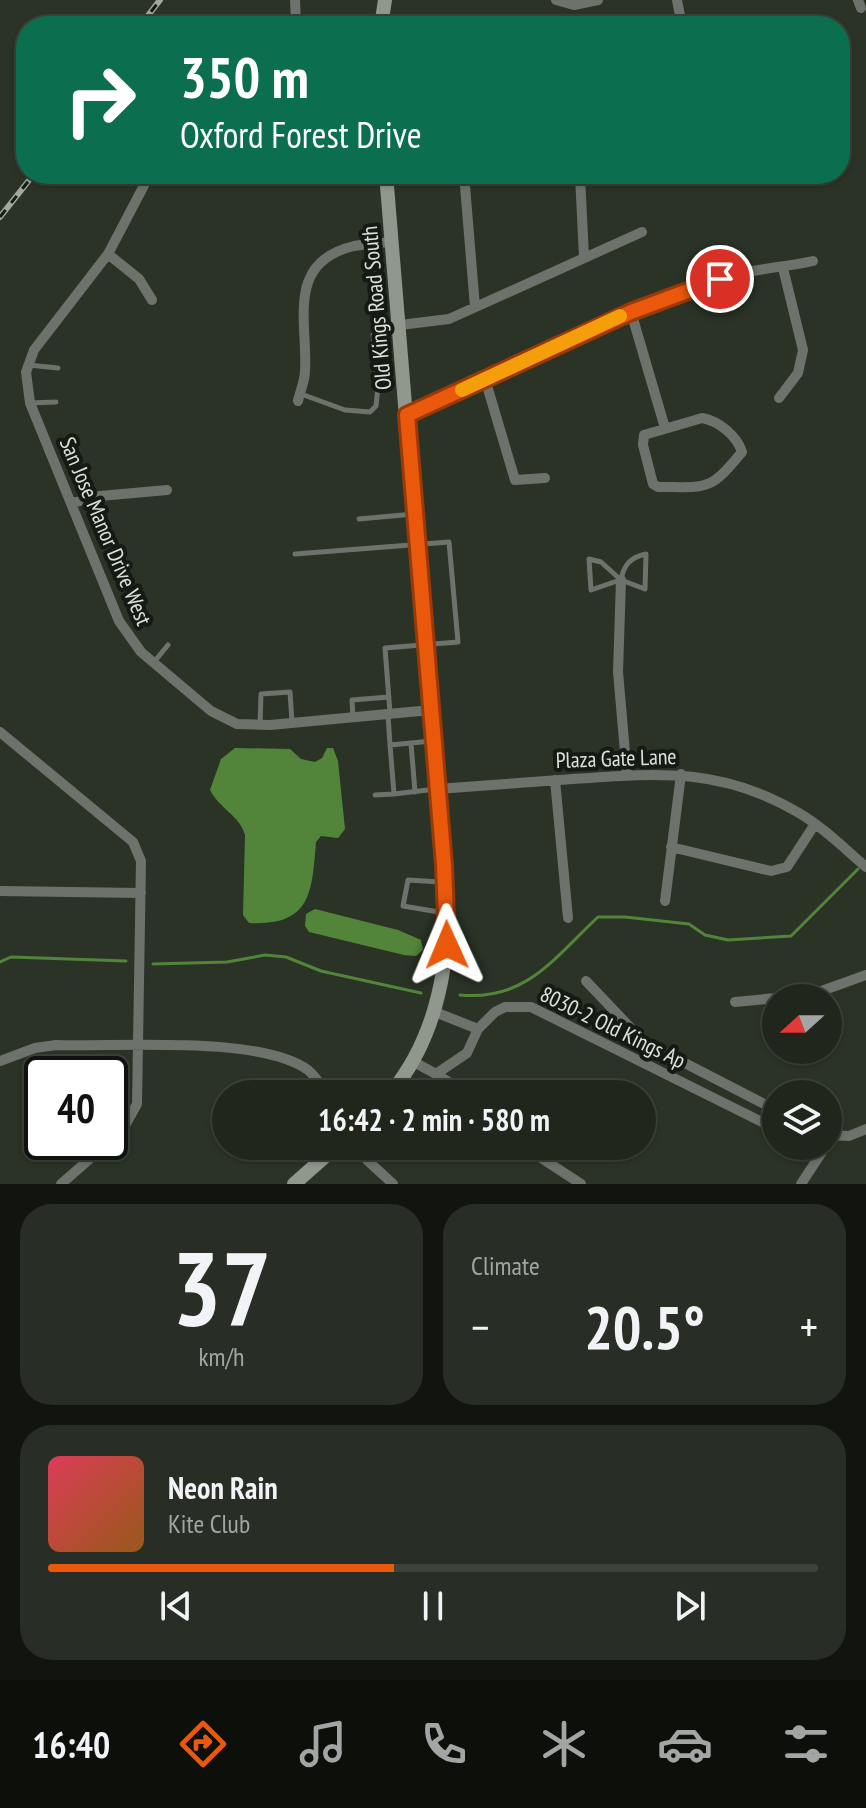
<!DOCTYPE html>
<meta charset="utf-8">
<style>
:root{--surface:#20261c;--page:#282e25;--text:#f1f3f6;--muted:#a2a5a3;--line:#3d433b;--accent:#ea580c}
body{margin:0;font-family:"PT Sans Narrow",sans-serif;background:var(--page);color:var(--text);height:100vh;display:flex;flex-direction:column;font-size:30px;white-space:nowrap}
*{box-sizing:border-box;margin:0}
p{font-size:26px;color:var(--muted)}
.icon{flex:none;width:44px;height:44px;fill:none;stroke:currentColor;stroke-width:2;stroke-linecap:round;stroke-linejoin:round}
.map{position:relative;height:1184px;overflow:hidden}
.sheet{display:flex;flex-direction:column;gap:20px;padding:20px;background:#12150f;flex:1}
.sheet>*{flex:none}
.top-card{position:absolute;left:16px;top:16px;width:834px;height:168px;border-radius:32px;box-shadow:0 2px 6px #0004,0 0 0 2px var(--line);background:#0b6e4f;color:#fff;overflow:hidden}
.needle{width:52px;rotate:249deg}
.controls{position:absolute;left:762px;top:984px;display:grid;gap:16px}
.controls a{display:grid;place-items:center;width:80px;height:80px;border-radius:50%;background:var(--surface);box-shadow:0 2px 6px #0004,0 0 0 2px var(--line);font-size:40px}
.speed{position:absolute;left:24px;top:1056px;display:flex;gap:16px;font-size:40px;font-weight:700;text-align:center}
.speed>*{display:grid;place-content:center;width:104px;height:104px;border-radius:50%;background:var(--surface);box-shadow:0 2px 6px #0004,0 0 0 2px var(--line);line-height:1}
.speed .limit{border:4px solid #111;border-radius:12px;background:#fff;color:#111}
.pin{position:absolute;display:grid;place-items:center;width:68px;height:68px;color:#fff;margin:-34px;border:4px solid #fff;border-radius:50%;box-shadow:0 2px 8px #0007}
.me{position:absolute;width:88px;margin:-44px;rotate:359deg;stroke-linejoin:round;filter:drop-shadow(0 0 6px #0008)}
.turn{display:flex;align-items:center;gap:28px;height:168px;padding:0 32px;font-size:36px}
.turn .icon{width:104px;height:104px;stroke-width:2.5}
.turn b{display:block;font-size:56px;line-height:68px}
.big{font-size:60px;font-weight:600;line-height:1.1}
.sheet .card{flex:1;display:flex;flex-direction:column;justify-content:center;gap:12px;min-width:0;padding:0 28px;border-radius:32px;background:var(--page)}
.sheet .dial{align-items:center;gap:0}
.dial b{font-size:104px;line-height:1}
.song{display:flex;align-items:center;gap:24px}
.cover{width:96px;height:96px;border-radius:12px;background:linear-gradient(135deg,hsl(350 70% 55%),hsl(30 70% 35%))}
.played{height:8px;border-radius:4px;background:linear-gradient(90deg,var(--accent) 45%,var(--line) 45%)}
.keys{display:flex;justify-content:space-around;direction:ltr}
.heat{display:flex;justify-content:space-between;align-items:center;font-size:44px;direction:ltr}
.sheet .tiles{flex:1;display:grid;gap:20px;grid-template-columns:1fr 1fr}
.card:last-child{grid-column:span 2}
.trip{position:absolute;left:212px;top:1080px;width:444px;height:80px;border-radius:40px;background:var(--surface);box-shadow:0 2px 6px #0004,0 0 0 2px var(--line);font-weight:600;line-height:80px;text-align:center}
.tab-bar{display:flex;height:128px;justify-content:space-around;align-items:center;background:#0d0f0b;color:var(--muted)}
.tab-bar .icon{width:56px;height:56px}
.tab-bar .on{color:var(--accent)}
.tab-bar b{font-size:36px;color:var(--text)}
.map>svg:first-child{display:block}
</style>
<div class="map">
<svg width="866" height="1184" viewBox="0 0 866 1184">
<rect width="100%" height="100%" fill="#2a3326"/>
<!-- water -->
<path fill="#52853a" d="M235 748 290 749 301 759 315 762 322 758 327 748H333L338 761 345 829 338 838 321 836 316 842C312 893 311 926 249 923L243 915 245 835C240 816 219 808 210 790L221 759Z
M315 909 398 930 421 940 423 950 416 956 404 955 309 932 305 926 306 914Z"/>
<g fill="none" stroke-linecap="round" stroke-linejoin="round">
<!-- stream -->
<path stroke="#52853a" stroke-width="3" d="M0 962 11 957 126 961
M153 964 227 962 265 955 286 957 321 971 421 993
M460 995C526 1001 553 959 598 917H625L689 924 705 935 728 940 791 936 858 869"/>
<!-- lane -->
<path stroke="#6e726c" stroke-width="5" d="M28 365 58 368
M301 394 345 410 370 412 376 406 378 386 373 335
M30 403 56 402
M359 519 414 514
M295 554 449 542 458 642 385 648 390 713
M620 580 591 590 589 559 601 562 621 580 645 589 646 554C631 557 624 564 621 580
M154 662 168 645
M388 715 390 745 432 741
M353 717 352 700 389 697
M260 725 261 694 290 692 292 722
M411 743 415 792
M390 745 394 794 436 789
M375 795 394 794
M440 882 408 880 403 906 445 913"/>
<!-- street -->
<path stroke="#6e726c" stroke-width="10" d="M295 0 296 24
M556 0 574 5 598 0
M677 0 682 26
M858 0 861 8
M260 25 295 19
M150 174 108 254 34 350 26 372 30 403 119 621 141 652 211 711 237 724 270 725 431 710
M464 174 475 307
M580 176 584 257
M108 254 139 279 152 300
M631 312 665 428
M400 325 449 319 642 232
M485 379 515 480 545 478
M779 398 798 373 803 350 783 268
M298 401C300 391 305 381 305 371 308 323 285 262 354 246 366 244 379 243 392 242
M407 415C515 366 621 306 735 275 760 268 787 267 813 261
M702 418C719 421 737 436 742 452 709 492 708 487 658 487L653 484 643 445 644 435Z
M72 503 100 496 167 490
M621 580 618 672 627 775
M0 732 133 842 141 861 137 1104 123 1129 110 1141
M555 780 568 918
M438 789C483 786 528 782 573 779 658 773 721 767 799 813 823 827 845 849 866 867
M671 847 771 871 787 867 815 824
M0 891 141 893
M665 901 681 774
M586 981 644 1042 776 1110
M781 998 816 993 866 975
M735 1002 776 998
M435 1012 478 1029
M0 1061 35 1048 56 1045C119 1047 259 1035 308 1070 315 1076 322 1086 328 1094
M412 1061 436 1074
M460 1094 452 1084 436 1074 467 1053 478 1029 495 1012 505 1007H531L776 1129
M828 1135 849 1136 866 1129
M358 1146 367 1160 393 1184
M523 1146 581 1184
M61 1184 109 1142
M801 1184 822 1152 810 1146"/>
<!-- secondary -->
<path stroke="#90988d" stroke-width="14" d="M381 26 385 0
M386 174 448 927C444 988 430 1046 390 1094
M294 1184 337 1146"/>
<!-- rail casing -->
<g stroke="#a1a89e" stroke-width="6">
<path id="rail" d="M140 26 160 0
M0 217 34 174"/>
</g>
<!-- rail -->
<use href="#rail" stroke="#151a14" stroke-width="3" stroke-dasharray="9" stroke-linecap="butt"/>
</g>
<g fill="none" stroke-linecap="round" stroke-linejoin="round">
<!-- route casing -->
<g stroke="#983908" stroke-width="20">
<path id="route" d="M447 945 444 865 407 415 631 312 720 279"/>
</g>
<!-- route -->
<use href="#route" stroke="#ea580c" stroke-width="14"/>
<!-- slow -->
<path stroke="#f59e0b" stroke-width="14" d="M462 390 620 316"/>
</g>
<g text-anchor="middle" stroke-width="8" stroke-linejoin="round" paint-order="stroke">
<!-- street labels -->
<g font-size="22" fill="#dde3da" stroke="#151a14">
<text transform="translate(376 308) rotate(-95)" y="8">Old Kings Road South</text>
<text transform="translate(106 531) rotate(67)" y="8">San Jose Manor Drive West</text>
<text transform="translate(616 758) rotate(-2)" y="8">Plaza Gate Lane</text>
<text transform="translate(613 1027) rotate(26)" y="8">8030-2 Old Kings Ap</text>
</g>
</g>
</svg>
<div class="controls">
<a><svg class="needle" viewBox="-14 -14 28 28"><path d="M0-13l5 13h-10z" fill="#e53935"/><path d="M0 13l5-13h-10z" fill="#a2a5a3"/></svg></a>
<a><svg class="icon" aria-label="layers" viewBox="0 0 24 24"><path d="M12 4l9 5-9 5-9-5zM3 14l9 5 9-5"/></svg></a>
</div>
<div class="speed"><div class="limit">40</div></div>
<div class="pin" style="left:720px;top:279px;background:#d93025"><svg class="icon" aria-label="arrive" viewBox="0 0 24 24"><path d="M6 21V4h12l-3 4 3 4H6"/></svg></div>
<svg class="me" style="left:447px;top:945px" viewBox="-20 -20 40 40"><path d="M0-17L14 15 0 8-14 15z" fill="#ea580c" stroke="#fff" stroke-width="4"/></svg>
<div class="trip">16:42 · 2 min · 580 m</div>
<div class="top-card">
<div class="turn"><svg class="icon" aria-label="right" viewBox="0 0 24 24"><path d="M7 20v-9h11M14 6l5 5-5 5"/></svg><div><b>350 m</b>Oxford Forest Drive</div></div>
</div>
</div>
<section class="sheet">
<div class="tiles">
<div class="card dial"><b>37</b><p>km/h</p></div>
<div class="card"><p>Climate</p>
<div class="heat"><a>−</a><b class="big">20.5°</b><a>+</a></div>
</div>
<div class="card">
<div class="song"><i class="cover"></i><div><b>Neon Rain</b><p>Kite Club</p></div></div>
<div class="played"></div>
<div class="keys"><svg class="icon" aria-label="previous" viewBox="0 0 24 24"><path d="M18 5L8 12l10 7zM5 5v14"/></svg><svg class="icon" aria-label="pause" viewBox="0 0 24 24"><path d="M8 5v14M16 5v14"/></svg><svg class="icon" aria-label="next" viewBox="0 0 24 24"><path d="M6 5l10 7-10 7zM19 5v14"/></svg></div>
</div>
</div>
</section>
<nav class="tab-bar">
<b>16:40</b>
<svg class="icon on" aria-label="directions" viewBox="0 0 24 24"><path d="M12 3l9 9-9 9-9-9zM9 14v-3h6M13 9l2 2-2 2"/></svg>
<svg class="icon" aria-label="music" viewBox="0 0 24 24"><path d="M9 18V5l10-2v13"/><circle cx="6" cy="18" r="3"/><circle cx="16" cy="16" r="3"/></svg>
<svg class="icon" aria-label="phone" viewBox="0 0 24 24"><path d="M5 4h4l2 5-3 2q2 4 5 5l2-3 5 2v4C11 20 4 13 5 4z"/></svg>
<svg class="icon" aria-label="climate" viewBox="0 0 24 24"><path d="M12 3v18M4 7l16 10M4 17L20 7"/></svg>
<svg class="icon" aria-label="car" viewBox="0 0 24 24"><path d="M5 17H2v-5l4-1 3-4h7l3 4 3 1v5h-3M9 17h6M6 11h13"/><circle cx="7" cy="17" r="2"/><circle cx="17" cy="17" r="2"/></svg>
<svg class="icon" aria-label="filters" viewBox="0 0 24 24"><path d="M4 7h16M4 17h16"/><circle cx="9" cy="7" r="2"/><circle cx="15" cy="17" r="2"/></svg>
</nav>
